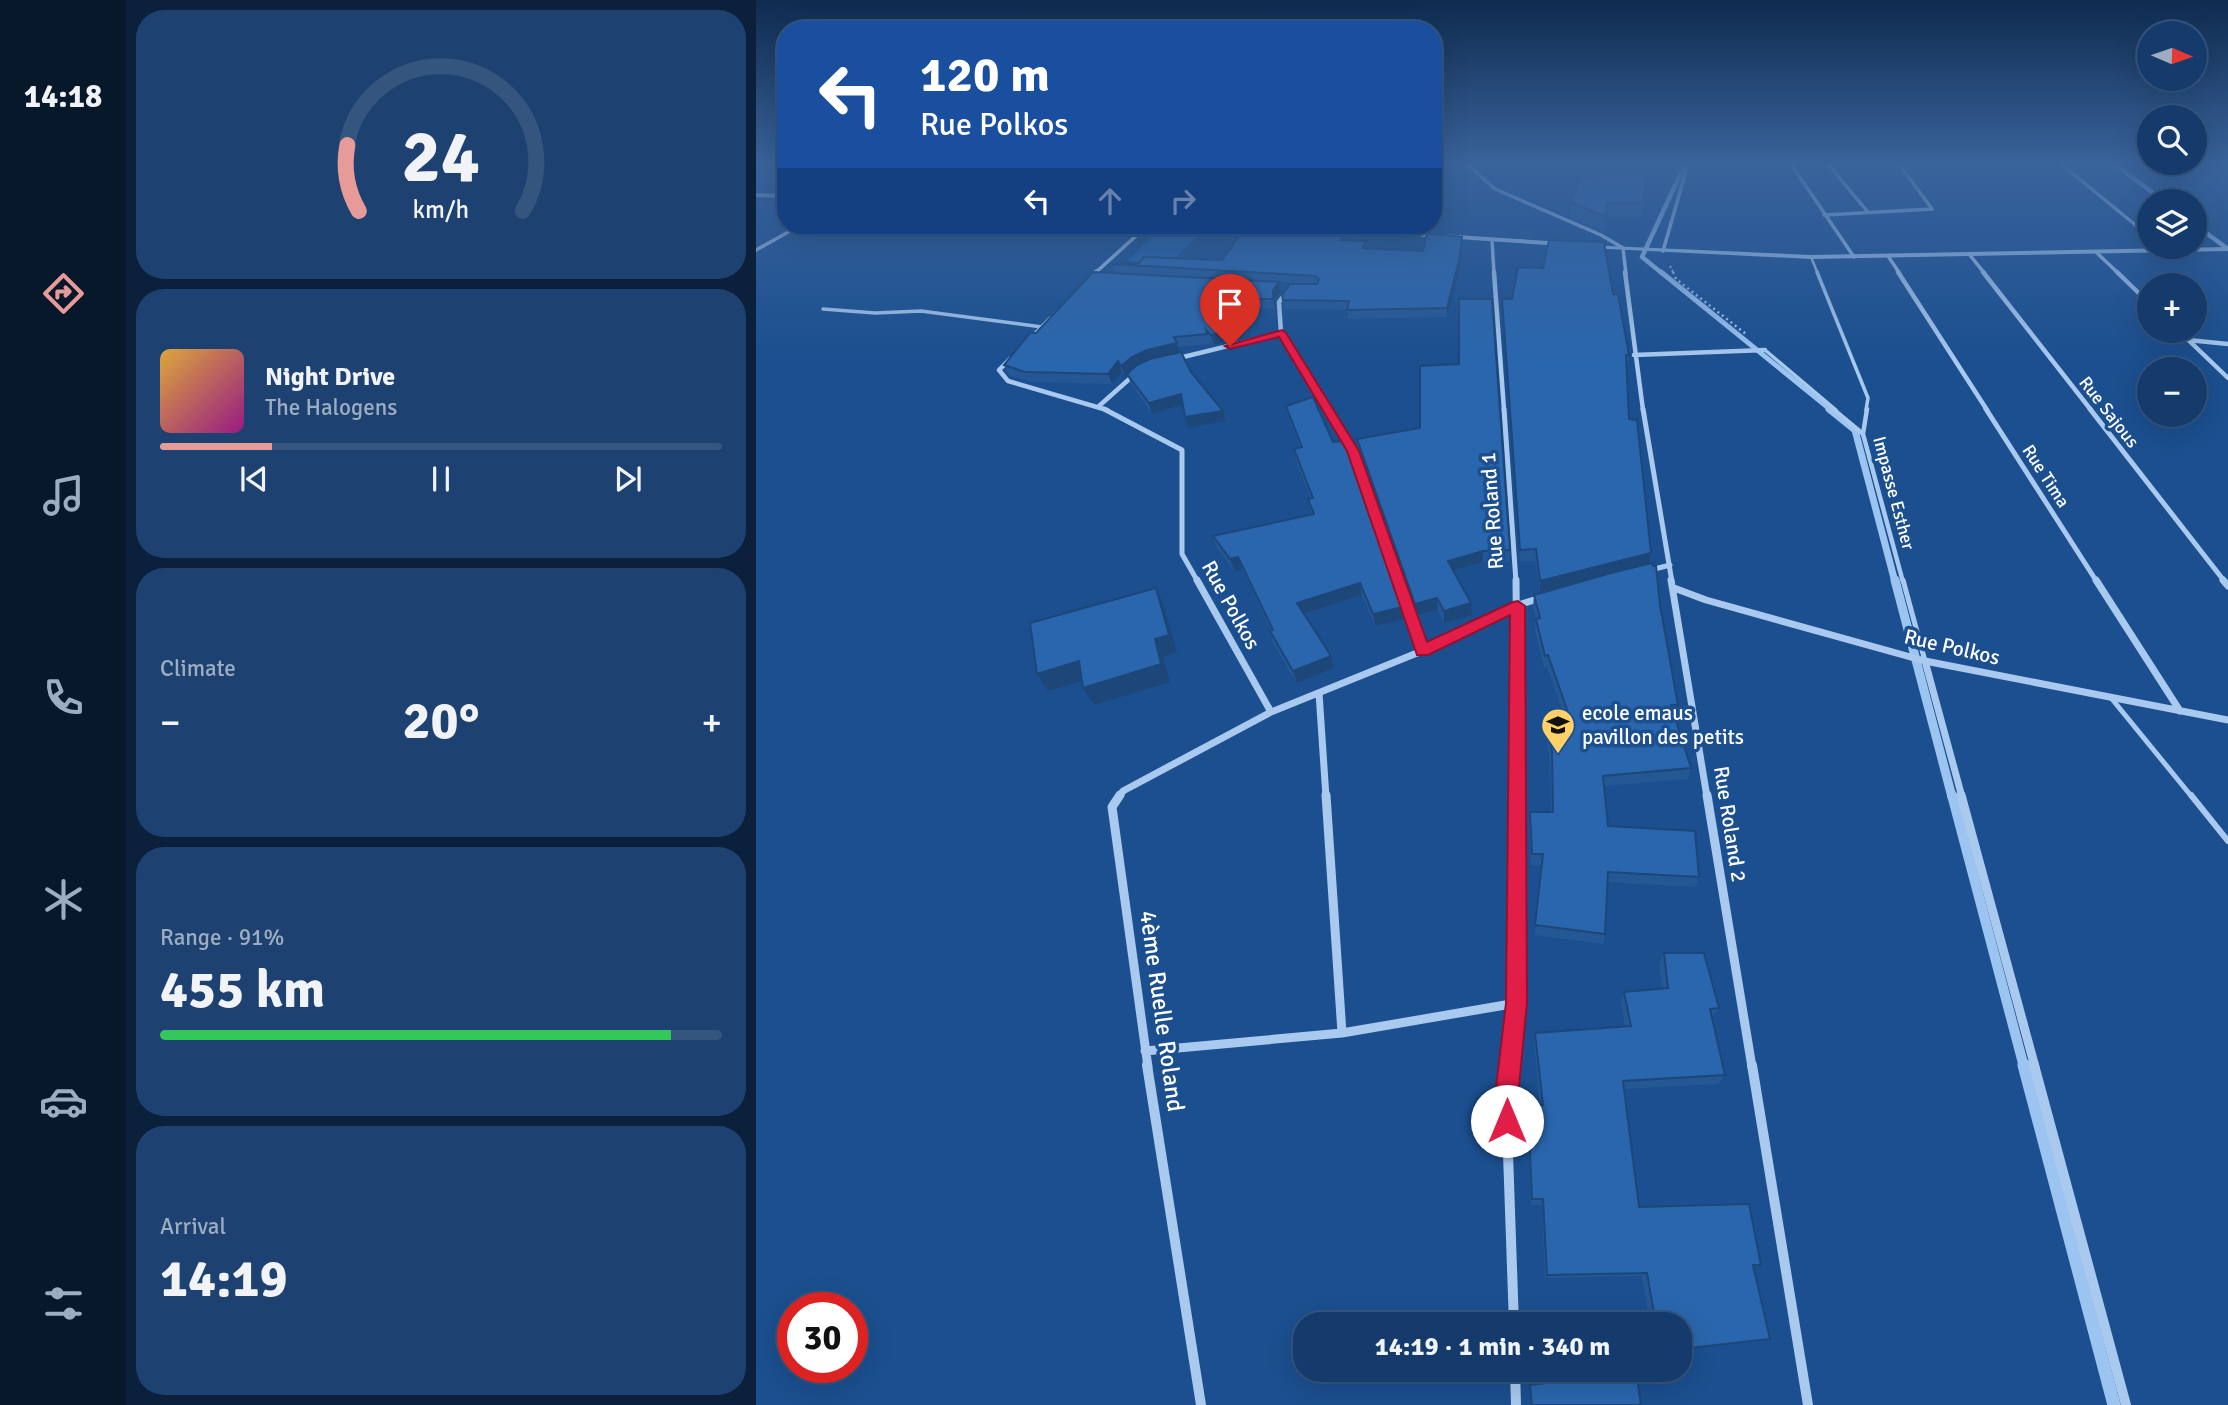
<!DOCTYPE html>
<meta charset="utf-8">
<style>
:root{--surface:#143b6b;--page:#1d4271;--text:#f1f3f6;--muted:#9dadc1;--line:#33557e;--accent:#e69b98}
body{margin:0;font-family:Signika,sans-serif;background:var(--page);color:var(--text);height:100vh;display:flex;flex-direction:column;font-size:26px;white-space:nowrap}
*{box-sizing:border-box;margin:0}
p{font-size:23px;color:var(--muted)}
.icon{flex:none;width:38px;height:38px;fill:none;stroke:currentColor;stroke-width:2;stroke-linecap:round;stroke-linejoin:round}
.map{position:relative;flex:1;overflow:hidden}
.drawer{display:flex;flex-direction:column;gap:10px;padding:10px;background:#0b203b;width:630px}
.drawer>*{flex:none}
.guide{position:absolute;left:21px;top:21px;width:665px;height:214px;border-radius:28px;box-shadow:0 7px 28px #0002,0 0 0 2px var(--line);background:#1a4fa0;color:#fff;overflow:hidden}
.needle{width:46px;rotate:92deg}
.tools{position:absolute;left:1381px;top:21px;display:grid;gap:14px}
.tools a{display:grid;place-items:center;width:70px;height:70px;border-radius:50%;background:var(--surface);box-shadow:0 7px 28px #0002,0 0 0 2px var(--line);font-size:35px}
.speed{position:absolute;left:21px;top:1292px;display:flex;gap:14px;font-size:35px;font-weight:700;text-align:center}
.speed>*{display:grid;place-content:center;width:91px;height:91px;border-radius:50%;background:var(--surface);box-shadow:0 7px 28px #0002,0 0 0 2px var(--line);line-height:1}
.speed .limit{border:10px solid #d22;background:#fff;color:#111}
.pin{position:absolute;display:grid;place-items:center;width:60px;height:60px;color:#fff;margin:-72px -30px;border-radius:50% 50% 50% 0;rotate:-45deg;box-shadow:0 0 7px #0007}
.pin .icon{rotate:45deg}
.me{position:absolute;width:77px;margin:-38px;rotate:0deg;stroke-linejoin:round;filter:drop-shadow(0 0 5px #0008)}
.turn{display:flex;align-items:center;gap:24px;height:147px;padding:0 28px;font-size:32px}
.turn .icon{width:91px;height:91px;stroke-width:2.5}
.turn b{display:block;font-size:49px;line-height:60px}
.lanes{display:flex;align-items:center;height:66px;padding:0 28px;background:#0003;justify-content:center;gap:35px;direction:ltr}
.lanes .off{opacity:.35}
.big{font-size:52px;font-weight:800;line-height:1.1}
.drawer .widget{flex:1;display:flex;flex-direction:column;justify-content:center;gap:10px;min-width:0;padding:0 24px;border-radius:28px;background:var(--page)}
.drawer .dial{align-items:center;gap:0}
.dial svg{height:182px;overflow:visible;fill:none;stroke:var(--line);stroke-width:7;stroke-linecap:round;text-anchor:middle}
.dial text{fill:var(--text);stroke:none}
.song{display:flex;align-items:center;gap:21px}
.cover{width:84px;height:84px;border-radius:10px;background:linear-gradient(135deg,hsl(40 70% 55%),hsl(310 70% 35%))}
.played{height:7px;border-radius:4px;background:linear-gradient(90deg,var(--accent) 20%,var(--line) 20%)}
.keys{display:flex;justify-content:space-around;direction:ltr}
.heat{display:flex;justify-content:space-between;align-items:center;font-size:38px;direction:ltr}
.charge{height:10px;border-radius:5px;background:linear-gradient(90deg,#34c759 91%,var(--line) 0)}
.trip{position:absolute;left:537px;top:1312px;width:399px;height:70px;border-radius:28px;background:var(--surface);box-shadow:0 7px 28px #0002,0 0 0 2px var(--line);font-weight:800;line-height:70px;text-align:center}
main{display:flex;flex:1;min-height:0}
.tab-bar{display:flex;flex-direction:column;width:126px;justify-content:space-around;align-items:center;background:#08182b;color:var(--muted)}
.tab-bar .icon{width:49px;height:49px}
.tab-bar .active{color:var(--accent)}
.tab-bar b{font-size:32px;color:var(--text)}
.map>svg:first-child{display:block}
</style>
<main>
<nav class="tab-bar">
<b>14:18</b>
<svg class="icon active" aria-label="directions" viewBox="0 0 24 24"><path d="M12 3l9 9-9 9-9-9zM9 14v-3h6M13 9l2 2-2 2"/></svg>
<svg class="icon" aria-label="music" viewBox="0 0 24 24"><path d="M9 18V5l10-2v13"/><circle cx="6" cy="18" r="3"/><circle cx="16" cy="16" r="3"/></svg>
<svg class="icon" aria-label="phone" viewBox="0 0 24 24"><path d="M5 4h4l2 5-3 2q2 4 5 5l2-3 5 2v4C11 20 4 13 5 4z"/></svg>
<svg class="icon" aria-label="climate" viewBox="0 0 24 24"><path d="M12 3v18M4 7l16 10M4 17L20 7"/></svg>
<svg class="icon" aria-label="car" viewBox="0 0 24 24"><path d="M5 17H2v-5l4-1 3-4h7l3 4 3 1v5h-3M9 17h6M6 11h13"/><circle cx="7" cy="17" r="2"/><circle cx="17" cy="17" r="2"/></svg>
<svg class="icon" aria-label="filters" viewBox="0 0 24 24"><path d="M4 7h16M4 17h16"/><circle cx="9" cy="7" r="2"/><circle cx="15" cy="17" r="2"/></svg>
</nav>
<section class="drawer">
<div class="widget dial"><svg viewBox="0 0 100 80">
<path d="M14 69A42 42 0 1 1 86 69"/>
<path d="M14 69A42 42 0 0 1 9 40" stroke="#e69b98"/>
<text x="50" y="56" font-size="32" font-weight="700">24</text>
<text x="50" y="72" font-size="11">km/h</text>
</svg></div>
<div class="widget">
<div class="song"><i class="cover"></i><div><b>Night Drive</b><p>The Halogens</p></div></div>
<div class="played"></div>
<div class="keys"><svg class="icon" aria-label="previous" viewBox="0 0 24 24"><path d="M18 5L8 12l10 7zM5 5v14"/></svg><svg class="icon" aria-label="pause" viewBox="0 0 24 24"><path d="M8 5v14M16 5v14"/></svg><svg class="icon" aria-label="next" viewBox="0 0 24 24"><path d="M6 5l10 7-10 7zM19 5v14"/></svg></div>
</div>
<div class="widget"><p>Climate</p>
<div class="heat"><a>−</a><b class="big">20°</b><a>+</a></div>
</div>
<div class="widget"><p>Range · 91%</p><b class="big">455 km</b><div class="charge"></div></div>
<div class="widget"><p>Arrival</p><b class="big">14:19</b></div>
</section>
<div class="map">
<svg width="1472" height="1405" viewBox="0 0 1472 1405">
<rect width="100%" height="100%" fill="#1b4f8f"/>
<!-- green -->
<path fill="#2461a8" d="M407 227 448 229 414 264 371 261Z"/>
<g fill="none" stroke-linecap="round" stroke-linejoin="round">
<!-- stream-far5 -->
<path stroke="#9cc4f0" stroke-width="4.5" d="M1358 164 1408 201
M1438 224 1472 249
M907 274 886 257 929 164"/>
<!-- stream-far4 -->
<path stroke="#9cc4f0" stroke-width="5" d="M905 272 1075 410"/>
<!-- stream-far3 -->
<path stroke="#9cc4f0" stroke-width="7" d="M1073 409 1099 430 1139 582"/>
<!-- stream-far2 -->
<path stroke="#9cc4f0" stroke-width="9" d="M1139 580 1196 797"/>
<!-- stream-far1 -->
<path stroke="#9cc4f0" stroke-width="10" d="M1196 795 1268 1067"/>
<!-- stream -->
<path stroke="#9cc4f0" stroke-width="13" d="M1268 1065 1358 1405"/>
<!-- path-far1 -->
<path stroke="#a9c9ee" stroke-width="2" stroke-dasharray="2 2.5" stroke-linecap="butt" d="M914 266 918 274"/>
<!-- path -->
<path stroke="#a9c9ee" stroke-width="2.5" stroke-dasharray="2 3.5" stroke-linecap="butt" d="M917 272 920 279 990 334"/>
<!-- service-far4 -->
<path stroke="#a9c9ee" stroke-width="2.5" d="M1055 257 1062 274"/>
<!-- service-far3 -->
<path stroke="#a9c9ee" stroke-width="3.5" d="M1061 272 1112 398 1110 410
M67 309 119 313 165 311 286 327
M1009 350 1080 410"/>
<!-- service-far2 -->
<path stroke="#a9c9ee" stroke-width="4.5" d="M1077 409 1107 434
M1111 409 1107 434 1147 582"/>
<!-- service-far1 -->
<path stroke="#a9c9ee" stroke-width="5" d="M1147 580 1169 661
M1356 699 1436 797"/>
<!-- service -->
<path stroke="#a9c9ee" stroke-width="6" d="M1435 795 1472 841"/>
<!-- minor-far5 -->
<path stroke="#a9c9ee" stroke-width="3.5" d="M711 164 739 189 845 235 867 248 870 274
M1035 164 1098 257
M1072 164 1111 211
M1143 164 1176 209
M1305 164 1393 236
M1068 215 1176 209
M736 240 738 274
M0 250 43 226
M907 251 932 164
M1340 252 1363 274
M1213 254 1229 274
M1132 256 1144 274
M338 274 391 226"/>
<!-- minor-far4 -->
<path stroke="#a9c9ee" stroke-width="4.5" d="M738 272 748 410
M869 272 887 410
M1142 272 1231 410
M1227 272 1335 410
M1361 272 1393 303
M334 278 340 272
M1423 331 1472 378
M525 333 523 302 531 291
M275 338 294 319
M1432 340 1472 344
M878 355 1009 350
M254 359 243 370 252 381 351 410
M419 359 525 333 572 410
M343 406 379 374"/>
<!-- minor-far3 -->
<path stroke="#a9c9ee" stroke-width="5" d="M348 409 426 450V554L442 582
M571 409 597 451 642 582
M748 409 760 582
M887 409 916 582
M1230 409 1341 582
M1334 409 1469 582
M891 571 914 565"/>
<!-- minor-far2 -->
<path stroke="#a9c9ee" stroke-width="7" d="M441 580 515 712 666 651 762 605 785 598
M642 580 666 651
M760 580 762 797
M915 580 951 797
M1340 580 1424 711
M1467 580 1472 586
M918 588 950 600 1169 661 1472 720
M1169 661 1206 797
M563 693 570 797
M363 797 367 791 515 712"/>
<!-- minor-far1 -->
<path stroke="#a9c9ee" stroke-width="9" d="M364 795 356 807 392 1067
M570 795 586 1033
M951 795 996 1067
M1205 795 1279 1067
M389 1051 586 1033 761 1003
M753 1067 761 1003 762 795"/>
<!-- minor -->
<path stroke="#a9c9ee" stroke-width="10" d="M391 1065 445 1405
M754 1065 750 1096 758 1325
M996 1065 1052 1405
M1278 1065 1370 1405
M759 1370 760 1405"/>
<!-- tertiary -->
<path fill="#a9c9ee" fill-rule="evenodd" d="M0 193 30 194V198L0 197Z
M532 226H559L807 242 810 244 807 246 535 228Z
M830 245 1055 255 1472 247V251L1055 259 832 248 830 247Z"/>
</g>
<!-- wall -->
<path fill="#245895" d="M815 202H888L886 217 850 218 849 232 814 217Z
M594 230 595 238 592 241H610L611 249 667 251 706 237 704 270 691 317 592 319 591 310 528 309 527 300 561 284 359 273 356 264 466 260Z
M523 282 525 292 519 300V309L498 308 496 313H468L467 342 458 345 453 340 454 344 422 347 423 352 435 372 467 411 470 421 432 428 429 417 427 405 396 414 375 384 371 374 369 376 366 372 356 384 274 382 253 375 248 365 280 333Z
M857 294 873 355 872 366H870L873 419 895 553 893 564 904 605 922 705 919 715 935 768 932 779 848 786 852 826 943 877 939 887 852 882 849 934 847 944 779 935 786 865H775L773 823 774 812H795L794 762 790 734 791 723 810 721 791 667 788 668 779 631 780 619 777 607 778 595 812 585 784 592 779 561H764L746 299Z
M703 364 754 550 753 562H727L697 571 716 615 688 623 682 610 660 615 602 450 601 439 664 428Z
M530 406 647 607 649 619 619 626 606 595 548 614 578 668 541 683 517 643 514 631H515L486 569 478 571 461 548 457 536 556 515 552 499H555L540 461 538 449 544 448 533 417Z
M908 953 963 1008 956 1018 969 1075 962 1084 868 1089 883 1207 1005 1265 997 1268 924 1325H894L886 1276 789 1278 786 1205H775L771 1113 772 1106 784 1105 778 1042 779 1033 869 1026 865 1003 868 992 906 988 903 964Z"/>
<!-- shaded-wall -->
<path fill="#1d4779" d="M594 230 595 238 585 249 584 240Z
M706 237 704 270 691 317V308Z
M523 282 525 292 519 300V309L517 299V290Z
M496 299 498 308 496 313 494 304Z
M466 304 468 313 467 342 458 345 455 335Z
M421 343 424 353 380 367 369 376 365 366 376 357 391 350Z
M362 361 366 372 356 384 352 374Z
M425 394 429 404 396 414 393 403Z
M467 411 470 421 432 428 429 417Z
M727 551V562L692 572V561Z
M895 553 893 565 784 592V581Z
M482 557 486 569 478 571 474 559Z
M604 583 606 595 544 615 541 603Z
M400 588 408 606 421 652 407 657 414 682 338 705 327 688 399 639Z
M681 598 682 610 660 615 659 604Z
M715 603 716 615 688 623V611Z
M647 607 649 619 619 626 617 614Z
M575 656 578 668 541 683 537 671Z
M323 661 333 679 292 691 281 674Z"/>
<!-- building -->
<path fill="#2a66ad" stroke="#1d4779" stroke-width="2" d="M838 171 890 175 888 202 851 203 850 217 815 202 826 177 838 178Z
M491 226H538L594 230 584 240 610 241 607 248 667 251 671 233 706 237 703 261 691 308 591 310 593 301 527 300 526 295 534 284H561L563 279 559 276 356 264H382L388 257 466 260Z
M793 240 848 242 857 294H862L873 355H870L873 419 881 420 895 553 784 581 780 549 764 550 746 299H756L762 267 787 268Z
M337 272 523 282 517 290V299H496L494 304H466L465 332 455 335 450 330 451 334 418 337 421 343 391 350 376 357 365 366 362 361 352 374 269 372 248 365 274 333H280Z
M703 299H736L754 550 727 551 692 561 715 603 688 611 681 598 659 604 601 439 664 428V366L703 364Z
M425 352 435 372 467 411 429 417 425 394 393 403 371 374 381 365 394 359Z
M557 397 577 442 590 441 647 607 617 614 604 583 541 603 575 656 537 671 514 631 517 630 482 557 474 559 457 536 558 514 552 499 557 498 538 449 546 447 530 406Z
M896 563 897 566H900L904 605 922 705H915L935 768 847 776 852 826 939 831 943 877 852 872 849 934 779 925 787 854H776L774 812H797L796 751 791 723 815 721 792 655 789 656 780 619 784 618 778 595 855 573Z
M400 588 413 635 399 639 405 664 327 688 323 661 281 674 274 623Z
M908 953H948L963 1008 954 1009 969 1075 867 1081 883 1207 993 1204 1005 1265H997L1014 1339 924 1349V1325H900L891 1273 791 1275 787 1199H776L772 1106 787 1105 779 1033 875 1026 868 992 912 988Z
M880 1372 885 1405H776L774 1385Z"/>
<!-- sky -->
<linearGradient id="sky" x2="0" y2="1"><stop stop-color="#0f2b4f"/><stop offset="0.45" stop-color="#39639b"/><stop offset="1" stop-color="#39639b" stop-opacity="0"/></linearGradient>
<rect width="1472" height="361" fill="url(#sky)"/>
<!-- route -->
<path fill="#e11d48" stroke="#92132f" stroke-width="2" d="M526 330 530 333 603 451 671 642 757 602 762 601 769 606 771 1003 762 1096 763 1121 759 1129 751 1133 743 1129 740 1121 739 1096 750 1003 754 615 672 655H661L591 451 523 337 474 349 469 346Z"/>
<!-- icons -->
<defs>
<g id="school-pin" transform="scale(1.75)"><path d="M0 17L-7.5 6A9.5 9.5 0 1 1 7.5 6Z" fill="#ffd166" stroke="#1b4f8f"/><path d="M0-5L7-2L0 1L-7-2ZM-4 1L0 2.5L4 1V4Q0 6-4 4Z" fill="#111"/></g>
</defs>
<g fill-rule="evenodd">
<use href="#school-pin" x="802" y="725"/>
</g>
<g text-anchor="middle" stroke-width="7" stroke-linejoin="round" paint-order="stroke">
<!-- far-street labels -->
<g font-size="18" fill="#fff" stroke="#1b4f8f">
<text transform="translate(1353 412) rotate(52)" y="6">Rue Sajous</text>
<text transform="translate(1290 476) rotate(57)" y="6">Rue Tima</text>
<text transform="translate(1138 493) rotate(75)" y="6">Impasse Esther</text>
</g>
<!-- street labels -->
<g font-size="21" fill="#fff" stroke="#1b4f8f">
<text transform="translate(736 511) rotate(-94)" y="7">Rue Roland 1</text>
<text transform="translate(475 605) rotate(61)" y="7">Rue Polkos</text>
<text transform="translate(1196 647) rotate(13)" y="7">Rue Polkos</text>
<text transform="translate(974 824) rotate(81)" y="7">Rue Roland 2</text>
</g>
<!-- poi labels -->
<g font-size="21" fill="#fff" stroke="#1b4f8f" text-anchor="start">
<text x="826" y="720">ecole emaus<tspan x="826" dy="24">pavillon des petits</tspan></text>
</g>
<!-- near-street labels -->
<g font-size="24" fill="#fff" stroke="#1b4f8f">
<text transform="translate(406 1011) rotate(82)" y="8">4ème Ruelle Roland</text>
</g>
</g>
</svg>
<div class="tools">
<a><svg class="needle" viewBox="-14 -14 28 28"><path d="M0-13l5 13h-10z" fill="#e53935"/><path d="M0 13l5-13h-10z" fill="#9dadc1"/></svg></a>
<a><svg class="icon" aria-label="search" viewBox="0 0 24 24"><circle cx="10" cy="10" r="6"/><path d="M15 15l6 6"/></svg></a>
<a><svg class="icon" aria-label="layers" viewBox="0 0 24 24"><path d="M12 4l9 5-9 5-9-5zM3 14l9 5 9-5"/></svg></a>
<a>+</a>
<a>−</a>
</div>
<div class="speed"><div class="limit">30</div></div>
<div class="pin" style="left:474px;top:346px;background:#d93025"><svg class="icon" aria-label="arrive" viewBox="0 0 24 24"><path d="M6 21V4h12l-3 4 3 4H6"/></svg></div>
<svg class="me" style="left:751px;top:1121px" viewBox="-20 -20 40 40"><circle r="19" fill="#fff"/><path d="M0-13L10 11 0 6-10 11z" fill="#e11d48"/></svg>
<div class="trip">14:19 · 1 min · 340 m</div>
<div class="guide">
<div class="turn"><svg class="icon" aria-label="left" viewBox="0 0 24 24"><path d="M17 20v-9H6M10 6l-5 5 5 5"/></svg><div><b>120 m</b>Rue Polkos</div></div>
<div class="lanes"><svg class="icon" aria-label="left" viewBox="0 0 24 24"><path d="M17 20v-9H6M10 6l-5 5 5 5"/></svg><svg class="icon off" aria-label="ahead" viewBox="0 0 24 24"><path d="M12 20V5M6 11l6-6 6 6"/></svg><svg class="icon off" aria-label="right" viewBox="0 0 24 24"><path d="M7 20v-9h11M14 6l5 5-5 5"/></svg></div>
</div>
</div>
</main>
